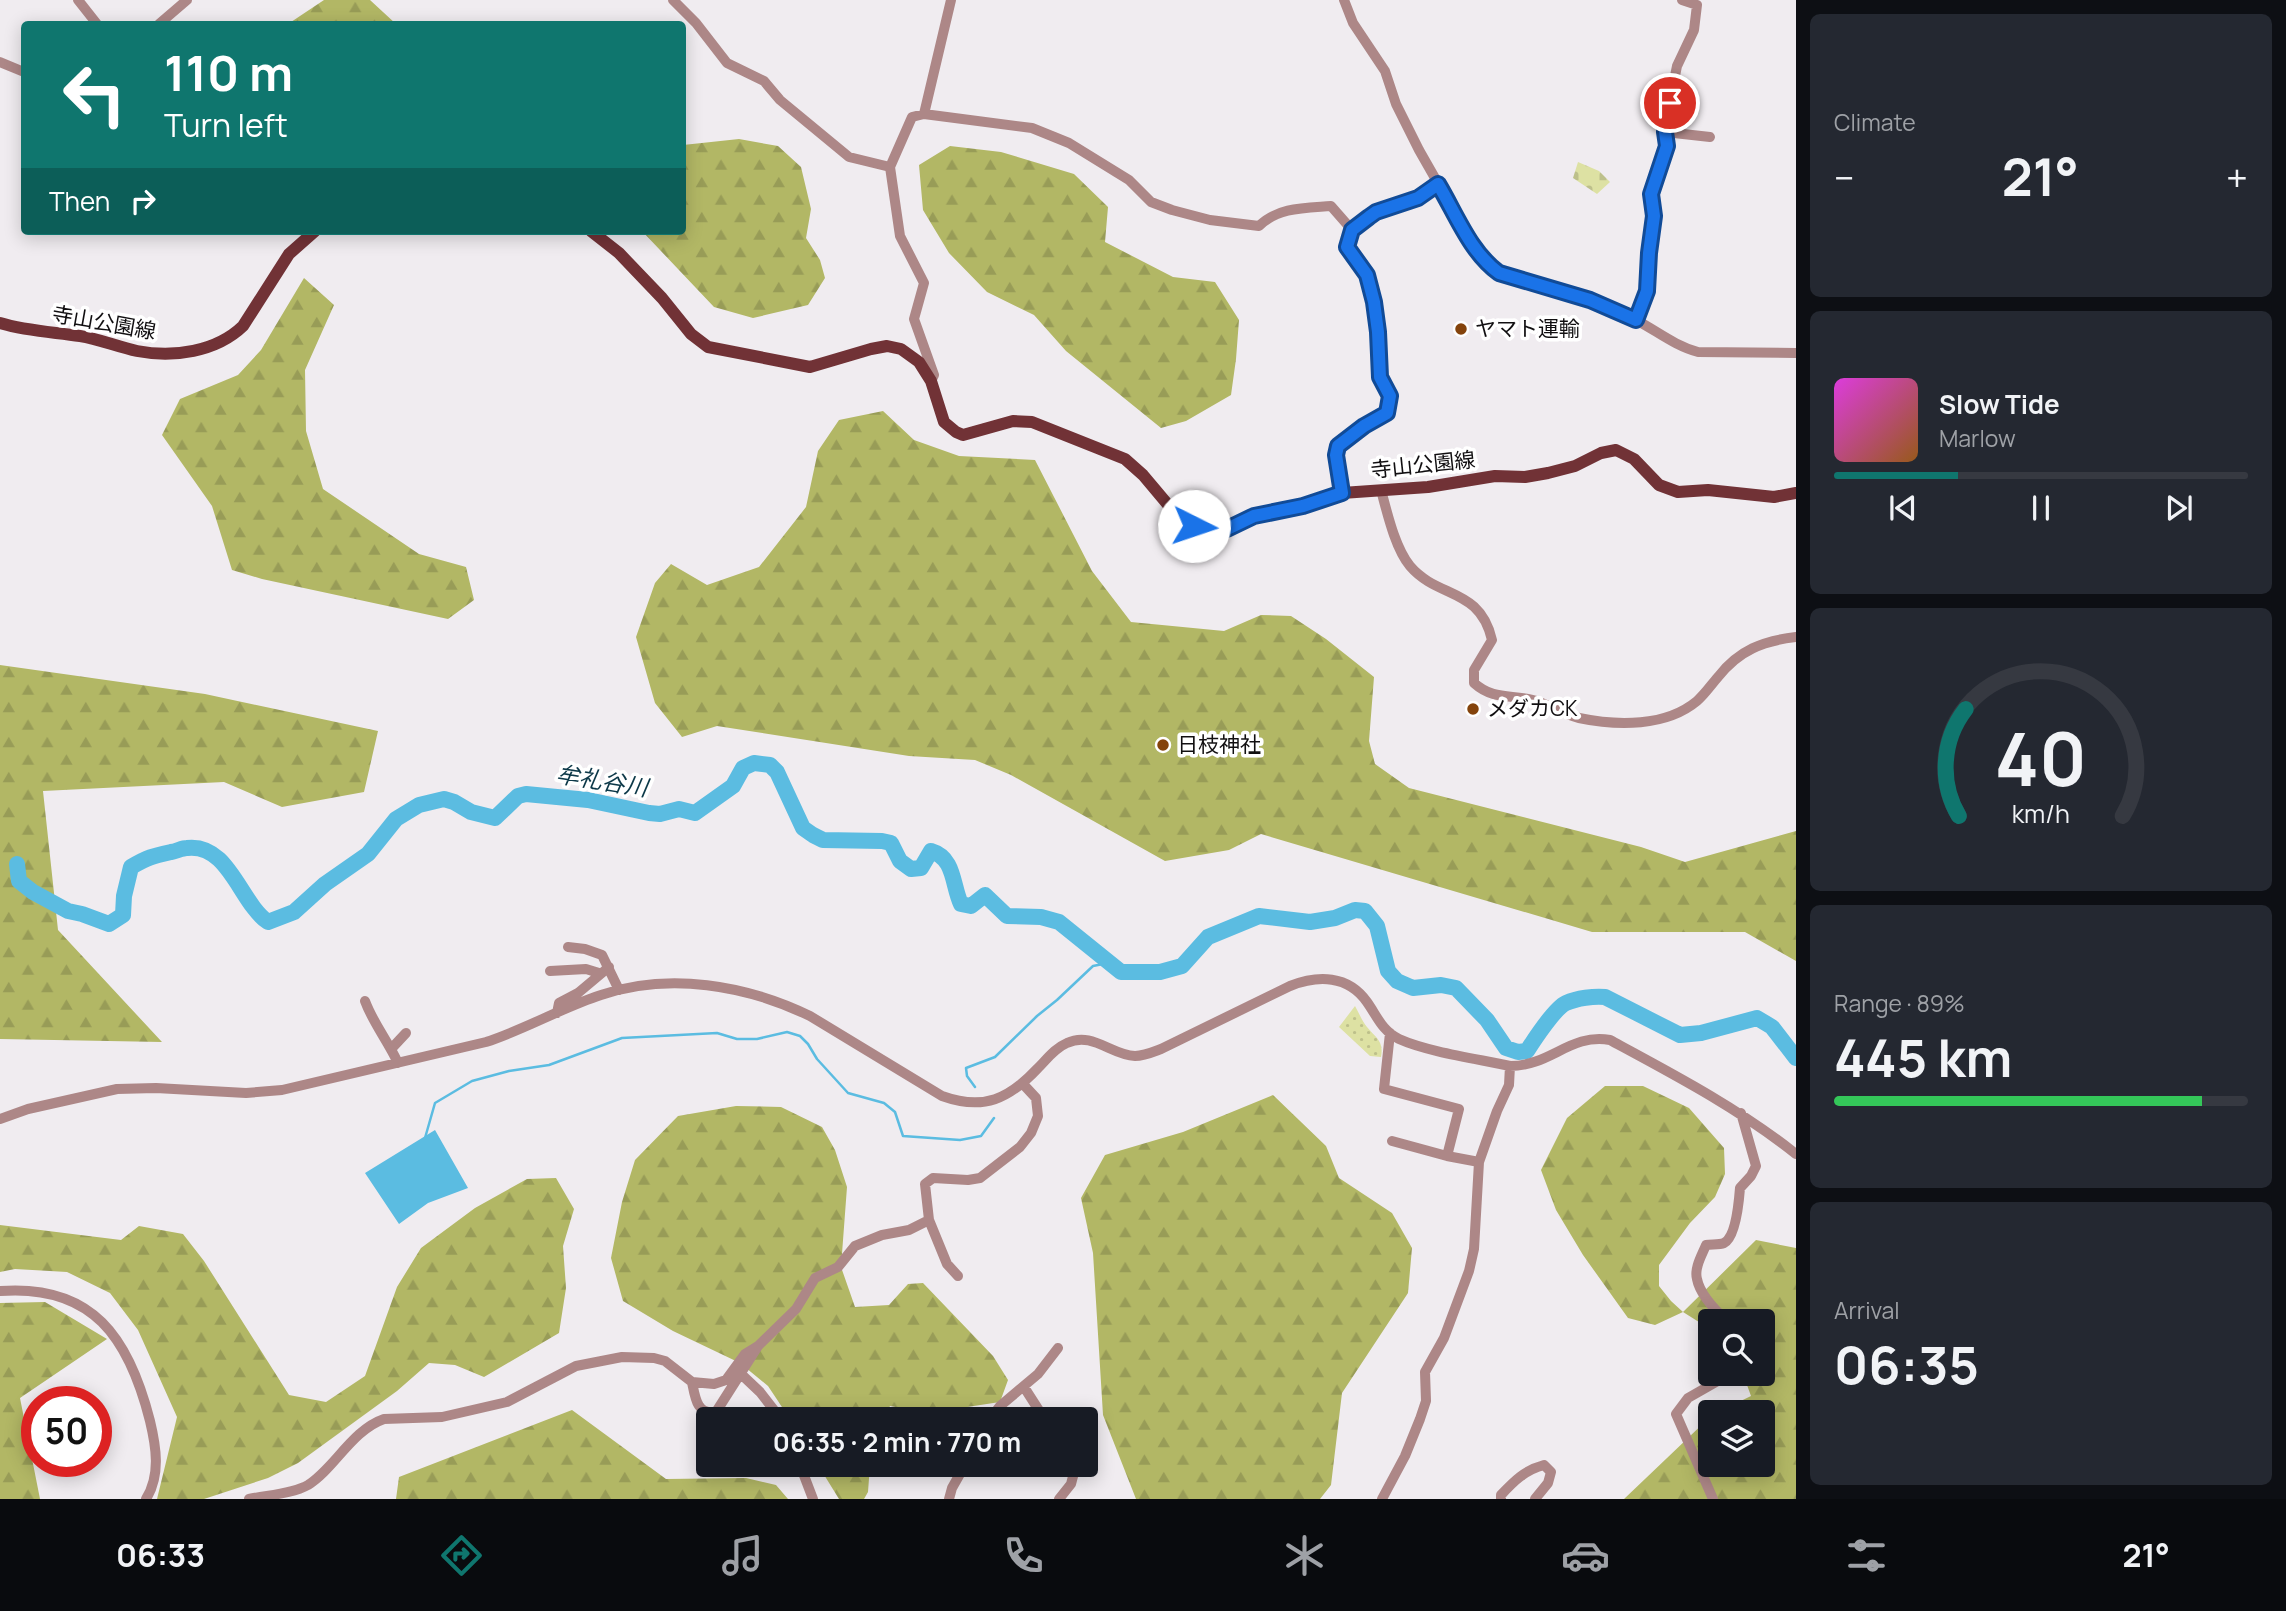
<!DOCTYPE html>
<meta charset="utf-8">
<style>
:root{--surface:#171b24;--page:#242831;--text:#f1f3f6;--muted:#9ea1a6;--line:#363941;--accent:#0f766e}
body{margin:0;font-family:Manrope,"Noto Sans JP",sans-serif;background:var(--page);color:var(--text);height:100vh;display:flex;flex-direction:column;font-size:26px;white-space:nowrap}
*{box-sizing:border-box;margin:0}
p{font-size:23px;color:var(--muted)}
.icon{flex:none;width:38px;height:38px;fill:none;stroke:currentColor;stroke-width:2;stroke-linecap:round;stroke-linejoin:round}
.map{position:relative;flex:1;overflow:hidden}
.side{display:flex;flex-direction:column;gap:14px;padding:14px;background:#0d0f14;width:490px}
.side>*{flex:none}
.top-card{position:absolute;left:21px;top:21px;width:665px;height:214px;border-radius:7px;box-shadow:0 4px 18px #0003;background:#0f766e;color:#fff;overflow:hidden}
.controls{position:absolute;left:1698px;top:1309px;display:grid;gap:14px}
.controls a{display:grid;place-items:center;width:77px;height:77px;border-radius:7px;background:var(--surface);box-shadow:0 4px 18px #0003;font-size:35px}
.speed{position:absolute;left:21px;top:1386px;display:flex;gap:14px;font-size:35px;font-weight:700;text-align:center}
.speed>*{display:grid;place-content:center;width:91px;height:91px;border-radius:50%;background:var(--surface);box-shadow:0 4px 18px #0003;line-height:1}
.speed .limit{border:10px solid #d22;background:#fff;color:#111}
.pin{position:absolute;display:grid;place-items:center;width:60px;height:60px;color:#fff;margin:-30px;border:4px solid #fff;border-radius:50%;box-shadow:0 2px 7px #0007}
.me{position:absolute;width:77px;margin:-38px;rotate:94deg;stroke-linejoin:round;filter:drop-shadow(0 0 5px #0008)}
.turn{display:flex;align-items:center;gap:24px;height:147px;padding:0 28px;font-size:32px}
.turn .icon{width:91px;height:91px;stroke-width:2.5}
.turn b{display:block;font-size:49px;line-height:60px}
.then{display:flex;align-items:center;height:66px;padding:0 28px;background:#0003;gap:14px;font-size:26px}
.big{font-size:52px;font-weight:700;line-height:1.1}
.side .tile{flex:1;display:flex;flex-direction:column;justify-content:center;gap:10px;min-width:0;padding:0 24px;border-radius:10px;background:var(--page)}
.side .dial{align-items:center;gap:0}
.dial svg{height:182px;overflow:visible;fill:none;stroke:var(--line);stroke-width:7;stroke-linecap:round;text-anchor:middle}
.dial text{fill:var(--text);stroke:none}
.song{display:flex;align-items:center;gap:21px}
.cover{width:84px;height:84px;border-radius:10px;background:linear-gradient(135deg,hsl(300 70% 55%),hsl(30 70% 35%))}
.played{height:7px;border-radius:4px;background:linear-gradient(90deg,var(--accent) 30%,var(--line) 30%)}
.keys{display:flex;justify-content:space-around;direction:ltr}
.heat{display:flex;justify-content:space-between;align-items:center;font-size:38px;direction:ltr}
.charge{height:10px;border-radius:5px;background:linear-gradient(90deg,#34c759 89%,var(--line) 0)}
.trip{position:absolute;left:696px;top:1407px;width:402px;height:70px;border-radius:7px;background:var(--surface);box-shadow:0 4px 18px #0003;font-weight:700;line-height:70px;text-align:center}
.menu{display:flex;height:112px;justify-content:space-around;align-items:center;background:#090b0e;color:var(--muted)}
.menu .icon{width:49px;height:49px}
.menu .on{color:var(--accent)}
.menu b{font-size:32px;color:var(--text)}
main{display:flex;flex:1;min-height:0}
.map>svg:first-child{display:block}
</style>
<main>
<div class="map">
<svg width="1796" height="1499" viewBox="0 0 1796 1499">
<defs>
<pattern id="grass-dots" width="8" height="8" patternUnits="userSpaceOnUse" patternTransform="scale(1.75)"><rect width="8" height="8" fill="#dde1a3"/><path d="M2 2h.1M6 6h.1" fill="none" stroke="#bdc08b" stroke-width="1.8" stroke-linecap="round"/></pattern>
<pattern id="forest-firs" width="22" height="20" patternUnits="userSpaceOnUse" patternTransform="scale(1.75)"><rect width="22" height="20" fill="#b2b765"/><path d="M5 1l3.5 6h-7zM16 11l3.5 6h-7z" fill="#989c57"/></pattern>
<pattern id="cemetery-stones" width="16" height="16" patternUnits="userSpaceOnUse" patternTransform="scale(1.75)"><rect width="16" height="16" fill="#dde1a3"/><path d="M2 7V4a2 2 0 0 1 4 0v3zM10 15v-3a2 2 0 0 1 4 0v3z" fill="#bdc08b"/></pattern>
</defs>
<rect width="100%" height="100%" fill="#f0ecf0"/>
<!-- grass -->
<path fill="url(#grass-dots)" d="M1355 1006C1359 1013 1362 1021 1367 1027 1376 1038 1384 1041 1381 1057L1370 1056 1339 1027Z"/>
<!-- forest -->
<path fill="url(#forest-firs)" d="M324 0H370L396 24H288Z
M739 139 778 146 801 167 811 209 806 238 820 260 825 278 808 305 753 318 714 307 642 231H682L683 145Z
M950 146 1001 152 1074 174 1108 207 1105 242 1173 277 1215 282 1239 320 1236 359 1231 395 1186 421 1161 428 1066 351 1034 315 987 292 949 253 923 210 919 165Z
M304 278 334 305 305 370 306 431 323 489 419 554 466 567 474 600 448 619 262 579 232 570 212 506 162 435 180 399 238 375 261 350Z
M883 411 914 440 959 456 1035 460 1092 571 1131 622 1224 631 1261 615 1291 616 1326 639 1374 677 1369 741 1375 764 1409 788 1641 847 1685 862 1796 831V961L1745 932H1592L1261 834 1229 850 1165 861 1011 775 975 760 909 756 717 726 682 737 655 703 636 637 655 583 671 564 707 585 759 567 806 507 818 451 839 420Z
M0 665 205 694 378 731 364 792 282 807 224 782 43 791 58 930 162 1042 0 1039Z
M1605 1086H1643L1689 1108 1724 1148 1725 1174 1715 1197 1690 1223 1659 1265V1286L1671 1301 1683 1312 1756 1240 1796 1248V1499H1624L1710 1417V1465H1762V1412H1718L1751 1396 1743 1374H1762V1321H1710V1329L1683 1312 1655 1325 1628 1318 1583 1255 1556 1210 1541 1170 1567 1118Z
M1273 1095 1326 1146 1339 1178 1392 1213 1412 1248 1408 1293 1342 1393 1331 1485 1320 1499H1136L1103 1415 1093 1253 1081 1198 1105 1155 1183 1132Z
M736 1106 781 1107 822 1127 835 1150 847 1187 841 1267 855 1307 889 1305 908 1284 923 1283 993 1356 1008 1380 1000 1402 928 1413 890 1406 884 1419H790L768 1386 740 1363 673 1331 623 1301 611 1258 622 1202 635 1160 678 1116Z
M556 1178 574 1209 563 1246 566 1288 559 1333 484 1377 455 1365 429 1363 397 1391 298 1463 268 1478 204 1499H157L177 1417 138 1330 110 1293 67 1272 15 1269 0 1272V1225L121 1240 139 1226 183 1234 204 1261 289 1395 326 1402 365 1376 397 1287 421 1248 475 1208 527 1179Z
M45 1302 107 1339 20 1398 40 1499H0V1303Z
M572 1410 666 1479 746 1478 776 1485 788 1499H396L399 1477Z
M818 1465H870L868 1492 864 1499H839Z"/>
<!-- cemetery -->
<path fill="url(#cemetery-stones)" d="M1578 162 1599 171 1610 182 1597 194 1573 178Z"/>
<!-- water -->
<path fill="#5bbce1" d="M435 1130 468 1188 428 1203 399 1224 365 1173Z"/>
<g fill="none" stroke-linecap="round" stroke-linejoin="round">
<!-- stream -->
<path stroke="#5bbce1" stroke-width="2.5" d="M975 1087 967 1076 966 1068 995 1057 1037 1016 1057 1000 1093 966 1108 963
M425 1138 435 1103 472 1081 509 1071 549 1065 622 1038 717 1033 737 1039H757L787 1032 800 1036 808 1044 817 1059 848 1093 884 1103 895 1112 903 1136 960 1140 981 1136 994 1118"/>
<!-- river -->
<path stroke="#5bbce1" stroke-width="16" d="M17 864 19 881 33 892 68 911 82 914 109 924 123 915 124 896 131 867C148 857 153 856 171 852 177 851 182 848 187 848 229 843 240 903 268 922L294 912 325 884 368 854 396 819 419 805 444 799 454 802 471 812 495 818 518 796 526 794 588 800 649 813 660 814 679 809 695 813 733 786 743 768 754 763 770 765 777 772 803 828 813 835 823 840 882 841 891 843 900 861 911 869 921 868 931 851C955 858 952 885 961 904L971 906 985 895 1007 916 1041 917 1059 922 1121 972H1160L1182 966 1208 937 1259 916 1310 922 1335 918 1355 910 1365 911 1377 926 1388 971 1397 981 1413 988 1441 985 1456 988 1487 1020 1506 1048 1518 1052 1527 1051C1534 1040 1555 1008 1566 1003 1577 998 1594 996 1605 997L1680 1035 1701 1033 1757 1018 1772 1027 1796 1058"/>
<!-- minor -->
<path stroke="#ad8787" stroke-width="10" d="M78 0 97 24
M673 0 696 23 727 63 764 81 780 100 849 157 890 167
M1344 0 1353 23 1385 71 1396 104 1419 150 1476 250 1490 266 1499 273C1545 286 1593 298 1636 320 1657 331 1675 346 1698 352L1796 353
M159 24 187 0
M0 62 24 72
M924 114 951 0
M1665 132 1710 137
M1352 230 1376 213 1418 198 1438 184
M1636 320 1647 291 1649 278V253L1654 217 1651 194 1653 183 1667 146 1666 121 1677 66 1694 30 1697 5 1682 0
M931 381 934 375 914 319 924 283 900 236 890 167 912 117 924 114 1032 128 1069 143 1129 180 1151 202 1172 210 1210 220 1259 226C1278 207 1306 208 1331 206L1352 230 1347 247 1367 275 1374 302 1378 332 1380 377 1390 396 1387 413 1364 426 1338 446 1336 455 1342 493
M1381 490C1387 512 1395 548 1410 566 1438 599 1480 587 1492 640L1474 670V683C1495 702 1515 693 1539 702 1552 707 1565 715 1579 718 1617 726 1666 727 1697 701 1705 694 1711 685 1718 677 1739 650 1763 641 1796 637
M568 947 585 949 602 955 619 990
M550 971 586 969 599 973
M365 1001C373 1023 388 1041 398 1063
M557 1013 559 1003 578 993 609 967
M1390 1033 1384 1089 1459 1109 1447 1156 1479 1162
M392 1048 406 1033
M0 1119 28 1109 117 1089 156 1088 246 1093 282 1090 486 1042C526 1029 561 1008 601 995 669 972 746 985 810 1016L942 1096C984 1111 1009 1099 1038 1068 1047 1059 1055 1048 1067 1043 1092 1031 1111 1055 1135 1056 1144 1056 1153 1052 1161 1049L1290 986C1318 975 1348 975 1367 1002 1377 1016 1382 1031 1399 1039 1428 1052 1478 1059 1510 1066 1551 1066 1570 1033 1610 1040 1675 1075 1738 1108 1796 1154
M1392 1141 1447 1156
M958 1276 947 1264 929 1220 925 1184 933 1178 968 1180 980 1178 1020 1147 1031 1133 1038 1116 1036 1098 1023 1084
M0 1291C93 1284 129 1338 150 1421 156 1446 161 1475 146 1499
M1727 1321C1716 1311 1700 1295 1697 1279 1694 1268 1702 1255 1706 1245 1711 1244 1719 1245 1724 1243 1736 1237 1739 1201 1740 1188L1751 1176 1756 1166 1741 1113
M741 1374 760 1392 781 1419
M692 1382C695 1397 697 1416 716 1412L758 1346 796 1309 815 1278 838 1267 855 1246 882 1235 909 1230 929 1220
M1024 1387 1040 1412 1030 1419
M990 1419 1000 1406 1038 1374 1058 1348
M800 1465 813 1499
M249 1499C267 1495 292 1494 308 1485 334 1469 352 1430 384 1419L442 1417 507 1402 576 1366 622 1357 654 1358 665 1361 692 1382 714 1384 726 1380 745 1354 758 1346
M949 1499 952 1488 965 1465
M1059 1499 1071 1484 1076 1465
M1382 1499 1405 1456 1420 1419 1426 1401 1425 1372 1444 1338 1469 1271 1474 1249 1479 1162 1497 1111 1509 1085 1510 1066
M1501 1499V1495C1514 1481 1525 1470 1544 1465L1551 1472 1548 1483 1535 1499
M1713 1499 1676 1414 1688 1398 1730 1374"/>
<!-- major -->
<path stroke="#713236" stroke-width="12" d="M591 231 619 253 662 298 691 334 708 347 810 367 871 349 887 346 901 349 919 362 931 381 944 422 956 432 963 435 1013 421 1032 422 1125 459 1143 475 1175 513 1194 526 1214 530 1227 529 1254 516 1303 506 1342 493 1428 487 1495 476 1525 477 1548 473 1575 466 1601 453 1616 450 1634 459 1659 485 1678 492 1708 490 1774 497 1796 493
M0 323C26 331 53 332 80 336 99 339 118 347 137 351 173 358 216 352 243 326L289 254 315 231"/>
</g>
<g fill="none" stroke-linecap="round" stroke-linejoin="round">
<!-- route casing -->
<g stroke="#114b97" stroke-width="18">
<path id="route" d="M1194 526 1214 530 1227 529 1254 516 1303 506 1342 493 1336 455 1338 446 1364 426 1387 413 1390 396 1380 377 1378 332 1374 302 1367 275 1347 247 1352 230 1369 217 1376 212 1418 198 1438 184C1456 214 1470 252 1499 273L1590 300 1636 320 1647 291 1649 253 1654 216 1651 194 1667 146 1665 132 1670 103"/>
</g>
<!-- route -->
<use href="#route" stroke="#1a73e8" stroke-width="12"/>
</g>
<!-- markers -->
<g fill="#84430c" stroke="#fff" stroke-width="2.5">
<circle cx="1461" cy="329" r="7"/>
<circle cx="1473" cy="709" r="7"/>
<circle cx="1163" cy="745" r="7"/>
</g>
<g text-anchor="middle" stroke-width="7" stroke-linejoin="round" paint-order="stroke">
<!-- street labels -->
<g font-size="21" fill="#110f11" stroke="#fff">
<text transform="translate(104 323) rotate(10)" y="7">寺山公園線</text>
<text transform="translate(1423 465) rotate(-6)" y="7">寺山公園線</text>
</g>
<!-- poi labels -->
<g font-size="21" fill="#110f11" stroke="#fff" text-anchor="start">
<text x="1475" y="336">ヤマト運輸</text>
<text x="1487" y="716">メダカCK</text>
<text x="1177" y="752">日枝神社</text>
</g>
<!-- water labels -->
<g font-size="23" font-style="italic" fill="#0c3848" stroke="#fff">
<text transform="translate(602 781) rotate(9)" y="8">牟礼谷川</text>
</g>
</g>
</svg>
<div class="controls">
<a><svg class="icon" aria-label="search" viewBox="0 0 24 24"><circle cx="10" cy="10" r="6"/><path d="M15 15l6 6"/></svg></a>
<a><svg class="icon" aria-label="layers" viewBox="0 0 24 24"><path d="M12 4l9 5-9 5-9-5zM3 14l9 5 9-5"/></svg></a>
</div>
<div class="speed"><div class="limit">50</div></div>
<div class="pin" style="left:1670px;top:103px;background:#d93025"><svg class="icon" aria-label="arrive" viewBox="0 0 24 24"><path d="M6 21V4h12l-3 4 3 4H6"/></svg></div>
<svg class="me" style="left:1194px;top:526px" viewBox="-20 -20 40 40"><circle r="19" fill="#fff"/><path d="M0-13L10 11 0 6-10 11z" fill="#1a73e8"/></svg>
<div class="trip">06:35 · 2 min · 770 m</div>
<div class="top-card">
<div class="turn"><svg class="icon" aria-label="left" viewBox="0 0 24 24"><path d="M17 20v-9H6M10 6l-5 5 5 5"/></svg><div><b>110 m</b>Turn left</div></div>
<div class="then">Then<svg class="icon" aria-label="right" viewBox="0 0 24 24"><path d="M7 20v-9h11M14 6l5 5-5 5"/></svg></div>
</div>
</div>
<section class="side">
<div class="tile"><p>Climate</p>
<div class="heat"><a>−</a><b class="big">21°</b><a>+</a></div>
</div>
<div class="tile">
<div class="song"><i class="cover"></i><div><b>Slow Tide</b><p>Marlow</p></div></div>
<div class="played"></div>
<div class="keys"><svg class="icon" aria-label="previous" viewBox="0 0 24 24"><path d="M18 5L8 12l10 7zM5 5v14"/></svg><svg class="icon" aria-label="pause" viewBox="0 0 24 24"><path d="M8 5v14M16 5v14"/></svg><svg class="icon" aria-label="next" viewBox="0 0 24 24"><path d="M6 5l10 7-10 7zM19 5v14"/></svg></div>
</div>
<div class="tile dial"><svg viewBox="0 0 100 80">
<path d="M14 69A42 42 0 1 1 86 69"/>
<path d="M14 69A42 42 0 0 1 17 22" stroke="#0f766e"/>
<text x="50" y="56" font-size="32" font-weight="700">40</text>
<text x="50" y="72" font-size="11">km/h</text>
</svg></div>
<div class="tile"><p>Range · 89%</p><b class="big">445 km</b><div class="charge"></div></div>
<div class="tile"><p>Arrival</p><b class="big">06:35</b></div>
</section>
</main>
<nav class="menu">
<b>06:33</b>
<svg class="icon on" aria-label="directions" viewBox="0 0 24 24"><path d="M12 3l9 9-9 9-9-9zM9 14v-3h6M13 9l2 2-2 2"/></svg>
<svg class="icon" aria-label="music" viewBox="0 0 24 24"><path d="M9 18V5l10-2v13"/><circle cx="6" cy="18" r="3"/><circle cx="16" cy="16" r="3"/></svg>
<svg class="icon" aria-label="phone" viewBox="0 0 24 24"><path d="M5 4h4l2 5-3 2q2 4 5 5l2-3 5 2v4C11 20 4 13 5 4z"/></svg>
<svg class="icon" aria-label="climate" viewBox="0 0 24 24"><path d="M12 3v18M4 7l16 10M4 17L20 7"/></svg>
<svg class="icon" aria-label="car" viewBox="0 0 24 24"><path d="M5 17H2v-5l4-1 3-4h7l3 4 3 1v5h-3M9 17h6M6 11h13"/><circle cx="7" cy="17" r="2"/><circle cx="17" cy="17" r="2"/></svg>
<svg class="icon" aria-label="filters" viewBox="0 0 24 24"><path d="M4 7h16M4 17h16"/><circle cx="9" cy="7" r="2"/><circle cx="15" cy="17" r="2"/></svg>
<b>21°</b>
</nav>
